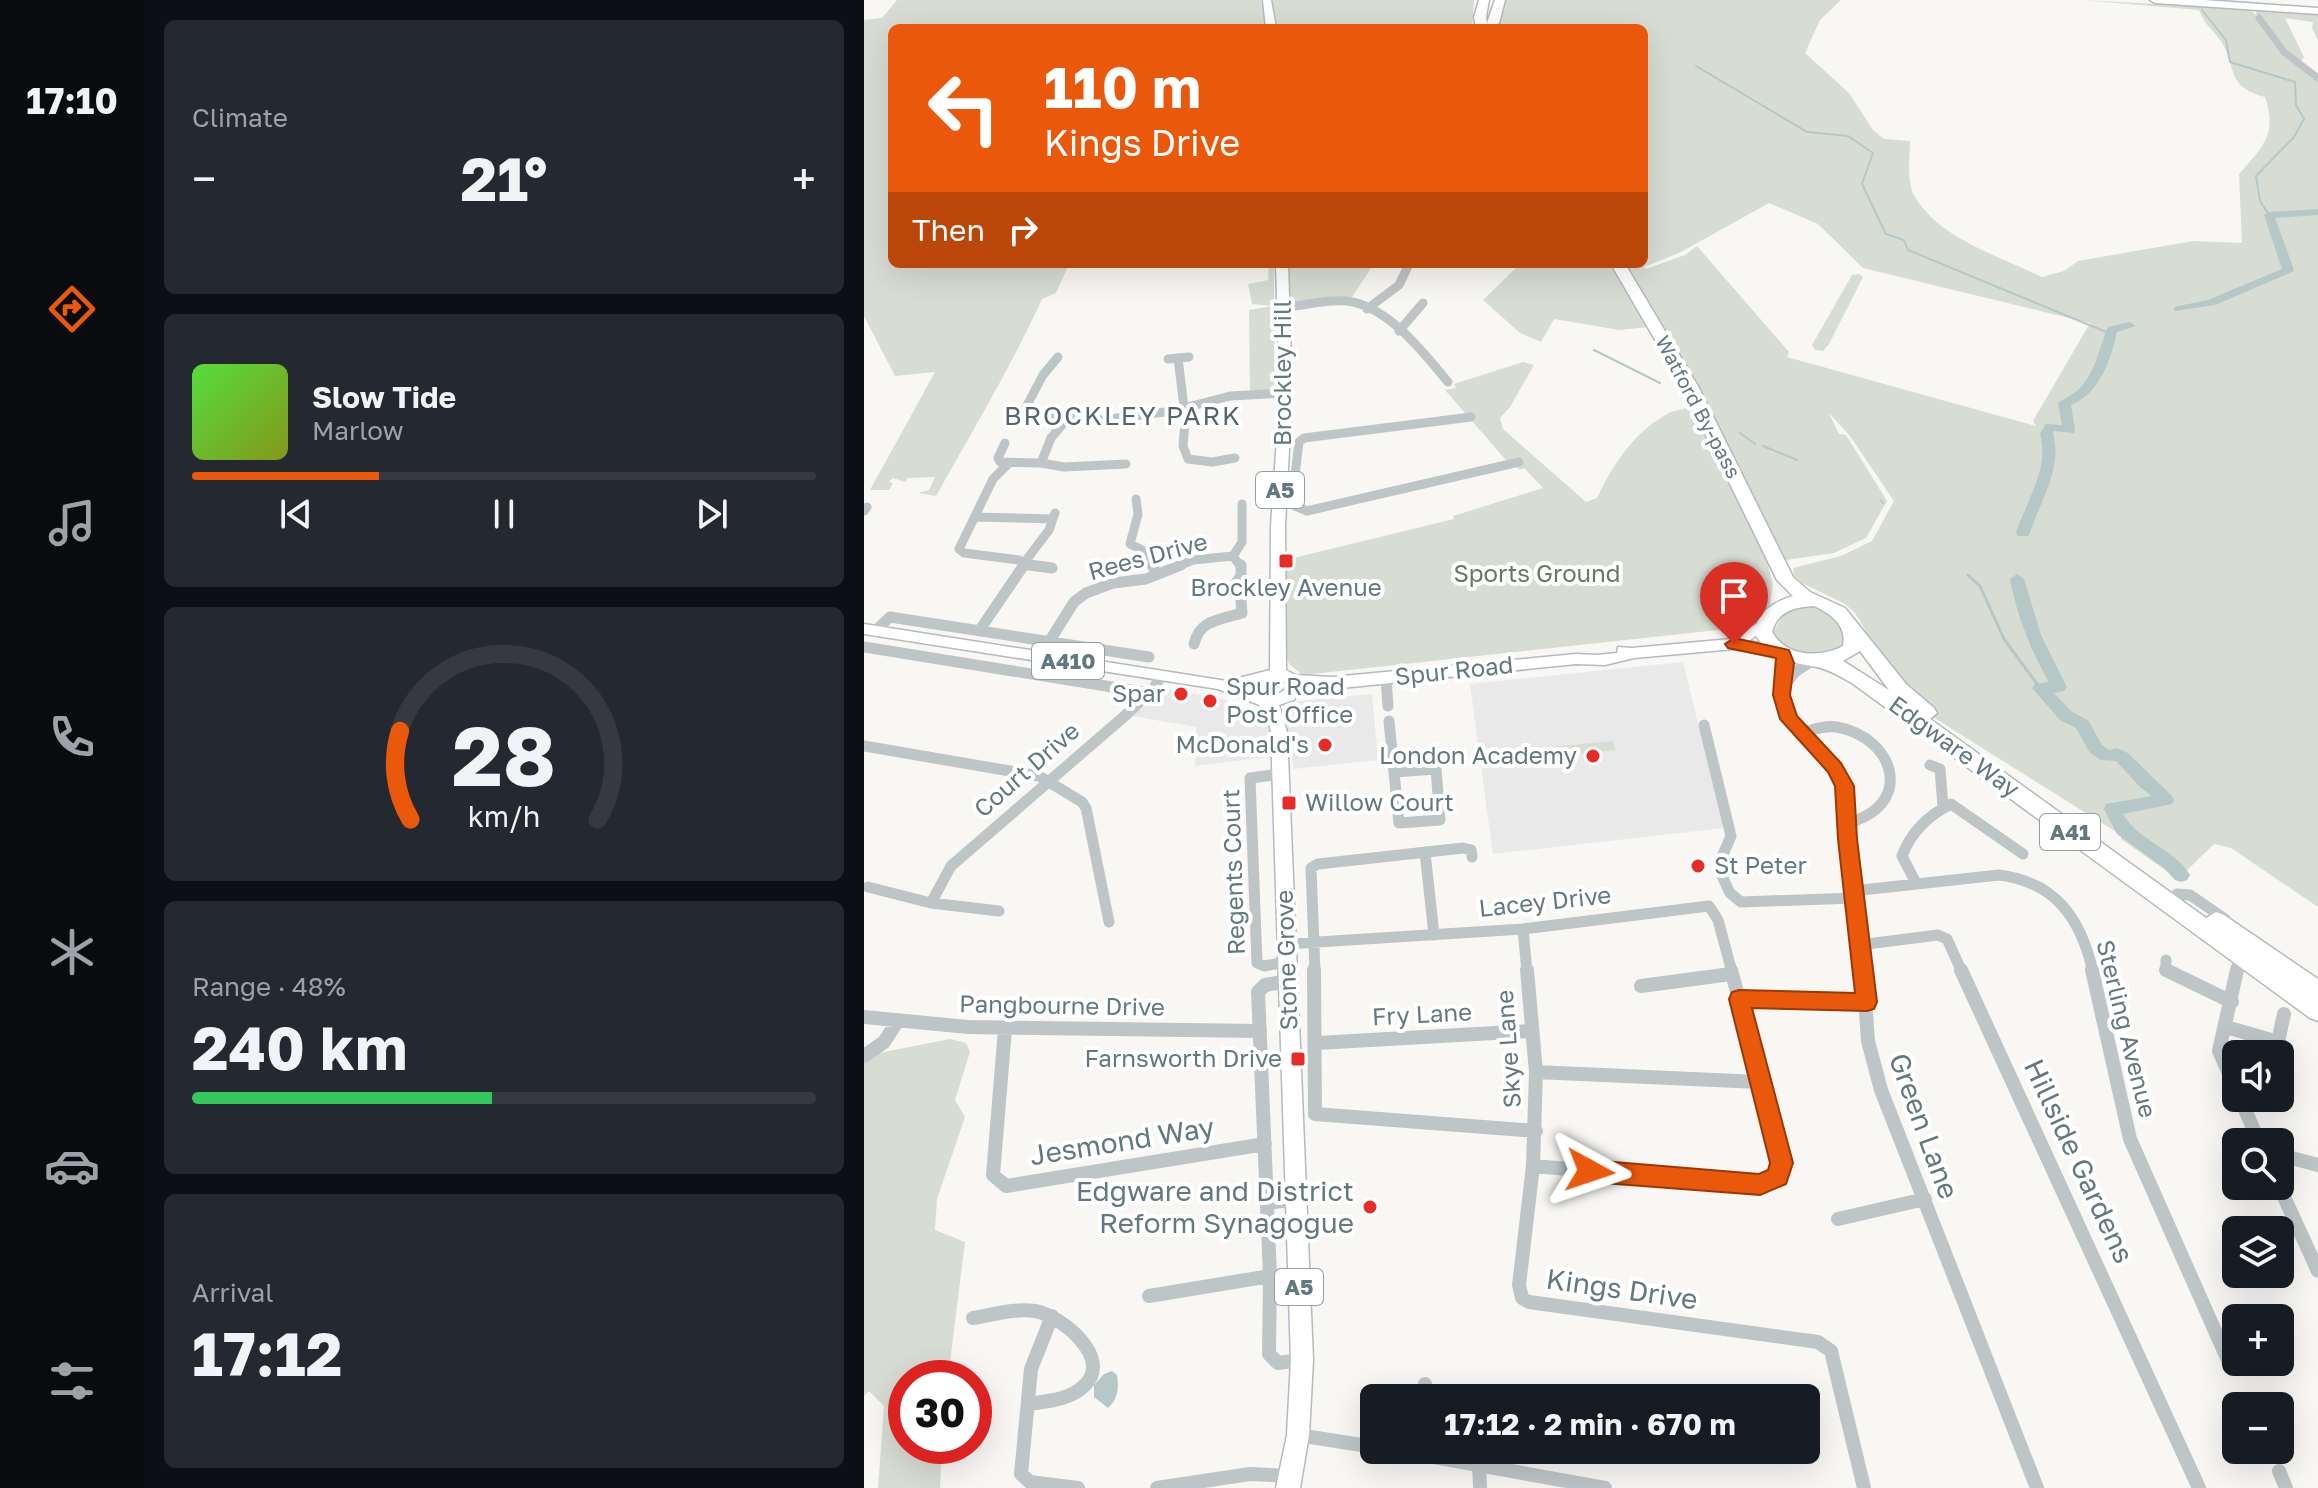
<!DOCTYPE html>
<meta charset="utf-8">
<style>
:root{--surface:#171b24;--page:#242831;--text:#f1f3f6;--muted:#9ea1a6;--line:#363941;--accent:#ea580c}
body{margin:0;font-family:"Golos Text",sans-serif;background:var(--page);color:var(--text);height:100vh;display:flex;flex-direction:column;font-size:30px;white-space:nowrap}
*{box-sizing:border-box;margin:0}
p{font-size:26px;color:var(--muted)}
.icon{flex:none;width:44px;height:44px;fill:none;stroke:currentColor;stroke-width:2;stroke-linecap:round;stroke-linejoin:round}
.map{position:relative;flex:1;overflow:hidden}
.side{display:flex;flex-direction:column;gap:20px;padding:20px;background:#0d0f14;width:720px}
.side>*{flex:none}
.hud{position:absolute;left:24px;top:24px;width:760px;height:244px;border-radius:12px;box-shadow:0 8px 32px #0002;background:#ea580c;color:#fff;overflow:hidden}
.tools{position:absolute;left:1358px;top:1040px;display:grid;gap:16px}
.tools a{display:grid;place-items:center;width:72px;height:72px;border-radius:12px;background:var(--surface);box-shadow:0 8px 32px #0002;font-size:40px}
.speed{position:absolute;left:24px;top:1360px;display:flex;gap:16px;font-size:40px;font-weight:700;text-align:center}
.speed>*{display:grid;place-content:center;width:104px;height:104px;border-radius:50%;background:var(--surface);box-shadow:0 8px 32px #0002;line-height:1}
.speed .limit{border:12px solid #d22;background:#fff;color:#111}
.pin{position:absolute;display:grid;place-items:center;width:68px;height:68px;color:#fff;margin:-82px -34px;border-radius:50% 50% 50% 0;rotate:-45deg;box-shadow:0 0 8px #0007}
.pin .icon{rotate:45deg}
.me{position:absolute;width:88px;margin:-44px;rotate:95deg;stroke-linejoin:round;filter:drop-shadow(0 0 6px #0008)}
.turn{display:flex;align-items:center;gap:28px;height:168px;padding:0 24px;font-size:36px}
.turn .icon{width:104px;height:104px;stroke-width:2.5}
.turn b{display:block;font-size:56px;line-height:68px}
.then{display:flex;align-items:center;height:76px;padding:0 24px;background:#0003;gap:16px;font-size:30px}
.big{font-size:60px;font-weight:700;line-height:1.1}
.side .tile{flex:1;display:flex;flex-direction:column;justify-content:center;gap:12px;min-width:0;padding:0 28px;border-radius:12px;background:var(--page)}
.side .dial{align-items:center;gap:0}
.dial svg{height:208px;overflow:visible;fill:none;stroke:var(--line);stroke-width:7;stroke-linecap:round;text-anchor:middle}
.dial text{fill:var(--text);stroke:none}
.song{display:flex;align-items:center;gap:24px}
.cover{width:96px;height:96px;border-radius:12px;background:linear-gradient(135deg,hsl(110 70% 55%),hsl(70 70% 35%))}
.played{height:8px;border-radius:4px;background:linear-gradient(90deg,var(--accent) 30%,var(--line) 30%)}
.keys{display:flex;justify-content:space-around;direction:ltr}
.heat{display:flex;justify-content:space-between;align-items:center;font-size:44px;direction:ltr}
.charge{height:12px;border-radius:6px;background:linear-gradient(90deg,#34c759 48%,var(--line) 0)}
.trip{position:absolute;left:496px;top:1384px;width:460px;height:80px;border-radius:12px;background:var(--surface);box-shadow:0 8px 32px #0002;font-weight:700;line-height:80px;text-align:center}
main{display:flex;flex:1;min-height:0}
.menu{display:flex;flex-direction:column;width:144px;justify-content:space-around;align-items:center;background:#090b0e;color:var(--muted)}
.menu .icon{width:56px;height:56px}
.menu .selected{color:var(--accent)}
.menu b{font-size:36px;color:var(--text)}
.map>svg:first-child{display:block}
</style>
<main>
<nav class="menu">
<b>17:10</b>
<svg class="icon selected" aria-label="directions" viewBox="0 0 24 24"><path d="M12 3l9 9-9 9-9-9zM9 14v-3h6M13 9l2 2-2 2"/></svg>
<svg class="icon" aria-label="music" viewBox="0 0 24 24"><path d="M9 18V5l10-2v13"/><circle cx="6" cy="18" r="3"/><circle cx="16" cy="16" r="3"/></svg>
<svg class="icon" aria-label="phone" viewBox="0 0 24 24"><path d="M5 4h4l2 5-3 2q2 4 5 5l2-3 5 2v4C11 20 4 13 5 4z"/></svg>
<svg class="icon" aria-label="climate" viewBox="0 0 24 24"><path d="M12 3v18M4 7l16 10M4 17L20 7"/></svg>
<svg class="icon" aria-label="car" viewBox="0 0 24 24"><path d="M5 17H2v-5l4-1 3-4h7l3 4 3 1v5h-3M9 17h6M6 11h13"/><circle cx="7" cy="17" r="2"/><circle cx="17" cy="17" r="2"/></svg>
<svg class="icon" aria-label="filters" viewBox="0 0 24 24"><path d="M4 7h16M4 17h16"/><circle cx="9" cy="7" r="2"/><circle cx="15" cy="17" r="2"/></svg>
</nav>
<section class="side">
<div class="tile"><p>Climate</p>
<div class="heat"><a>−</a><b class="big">21°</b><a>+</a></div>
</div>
<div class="tile">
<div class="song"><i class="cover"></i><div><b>Slow Tide</b><p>Marlow</p></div></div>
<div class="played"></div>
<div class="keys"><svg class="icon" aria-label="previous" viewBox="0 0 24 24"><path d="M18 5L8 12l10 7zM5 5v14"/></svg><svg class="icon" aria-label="pause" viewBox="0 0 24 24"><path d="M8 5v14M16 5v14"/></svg><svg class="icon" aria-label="next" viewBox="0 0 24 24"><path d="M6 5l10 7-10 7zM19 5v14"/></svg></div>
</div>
<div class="tile dial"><svg viewBox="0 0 100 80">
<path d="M14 69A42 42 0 1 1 86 69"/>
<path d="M14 69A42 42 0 0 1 10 35" stroke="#ea580c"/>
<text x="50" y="56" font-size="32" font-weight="700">28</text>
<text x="50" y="72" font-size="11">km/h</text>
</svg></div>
<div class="tile"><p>Range · 48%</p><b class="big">240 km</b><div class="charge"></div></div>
<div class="tile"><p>Arrival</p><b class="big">17:12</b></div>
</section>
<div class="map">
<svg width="1454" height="1488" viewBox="0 0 1454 1488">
<rect width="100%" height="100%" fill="#f8f7f4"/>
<!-- built -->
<path fill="#e8e9e8" d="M819 662 860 828 629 854 606 684Z
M302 689 357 698 376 707 387 721 425 717 428 706 435 701 508 694 514 760 429 769 428 754 331 766 332 727 268 716Z"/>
<!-- green -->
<path fill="#d8ddd3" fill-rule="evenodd" d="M33 0H397L402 28H28V264H205L192 293 178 299C147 367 108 432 72 496L54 493 65 490 71 477 44 478 41 482 29 478 25 482 29 483 25 490H6L71 372 31 376 0 316V20L18 18Z
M407 0H610L608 28H411Z
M641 0H977L956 20 941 53 985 93 1009 130 1020 139 1046 141C1046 158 1042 182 1051 197 1077 240 1136 256 1178 277L1200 271 1214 261 1329 241 1378 243 1375 174C1398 148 1414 134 1401 97 1358 86 1375 62 1353 36 1344 25 1341 24 1335 10L1217 0 1386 9 1393 16 1391 10 1454 14V41L1448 28 1449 22 1421 18 1440 57 1435 64 1454 78V907L1367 848 1350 844 1314 879 1257 839V835L1064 714 1011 646 991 613 981 604 938 583 930 575 929 568 977 556 1008 541 1030 501 986 436 965 413 975 434 982 435 1023 501 1002 538 970 553 922 560 911 546 766 275 771 273H765L760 264H780V28H635ZM905 203 954 224 999 268 1226 323 1169 421 1172 426 923 357 925 352 833 246 821 255 782 269 780 267 817 252Z
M405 264H410L411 389 386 392 385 310 409 306 388 304 384 284 404 280Z
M423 264H510L486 300 424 303Z
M656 264H745L785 327 755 330 690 319 677 342 656 333 619 300Z
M995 274 999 277 965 344 959 351 951 350 948 345 988 275Z
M659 362 670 365 646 407 636 418 639 429 722 502 733 498C749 464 771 431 805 413 813 409 821 410 829 405L900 551 909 584 904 615 890 612 881 626 873 628 439 675 425 664 421 653V560L590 519 589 516 679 488 660 468 656 470 641 459 581 390 592 388 590 384Z
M946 605 977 618 981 649 952 655 915 646 908 633 922 612Z
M749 741 751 750 691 756 689 747Z
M86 1039 102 1043 106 1052 91 1100 101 1117 73 1199 71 1230 101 1242 84 1378H42V1446H78L76 1488H14L20 1406 5 1391 0 1396V1056Z"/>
<!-- water -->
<path fill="#b5c7c7" d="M248 1371 253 1375C255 1388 254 1399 244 1408L230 1397V1385L240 1374Z"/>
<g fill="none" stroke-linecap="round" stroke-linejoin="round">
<!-- stream-far1 -->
<path stroke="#b5c7c7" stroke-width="2" d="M1338 10 1362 40 1366 62 1431 82 1432 105 1440 119 1430 137 1392 176 1396 201 1405 215
M832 66 943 132 984 136 1009 153 998 184 1022 234 1040 240 1044 250 1247 334
M730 350 796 383
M876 433 891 444
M899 446 933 460
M1017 500 1019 503"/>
<!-- stream -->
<path stroke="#b5c7c7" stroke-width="3" d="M1104 575 1116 586 1140 639 1176 688"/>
<!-- river -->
<path fill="#b5c7c7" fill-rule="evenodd" d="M1454 209V215L1411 218 1430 270 1428 272 1351 305 1310 311V307L1344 300 1418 269 1400 215 1405 212Z
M1266 322 1272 326 1253 332C1247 360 1235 394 1207 405L1211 430 1210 433 1190 431 1189 434C1199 468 1176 501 1166 533L1164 536H1154L1152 533C1162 501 1186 469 1176 434L1182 424 1198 425 1194 403C1201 398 1209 395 1216 388 1232 371 1235 348 1244 327Z
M1153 574 1160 579 1177 635 1203 687 1200 691 1190 693 1208 712 1224 720 1238 745 1245 750 1253 748 1264 753 1308 796 1310 800 1308 804 1259 814C1274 841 1310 848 1326 875L1323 880 1317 882 1311 880 1300 868 1253 834 1240 809 1242 804 1248 803 1288 796 1276 787 1252 761 1237 760 1226 753 1212 728 1196 720 1168 688 1171 684 1185 682C1166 649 1153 616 1146 579Z"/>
<!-- primary casing -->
<g stroke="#b4babd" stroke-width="3">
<path id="primary" d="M399 0H407L412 28H402Z
M412 264H424L428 393 421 526 422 670 431 675 468 677 712 654 733 655 753 653 754 647 768 648 867 639 899 620 906 625 885 641 916 647 924 652 916 657 870 649 770 658 741 665 712 664 468 689 438 686 430 700 415 705 423 732 449 1360 445 1435 436 1488H412L423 1435 427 1360 407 732 402 710 393 704 354 689 0 634V624L363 681 406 670 407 526 416 393ZM413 679 422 683 423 687C411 701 396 693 381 687Z"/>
</g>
<!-- highway casing -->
<g stroke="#b4b9bb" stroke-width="3">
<path id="highway" d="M615 0H625L622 17 624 28H612L610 17Z
M631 0H641L635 23 629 26 623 23Z
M1286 0H1340L1454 8V14L1291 3Z
M747 264H761L835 388 929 577 946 592 981 608 1042 684 1070 708 1073 713 1066 719 1342 918 1352 912 1360 915 1454 979V1021L1446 1018 988 683C977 677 966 670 953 667 924 662 905 660 890 632 895 611 909 602 929 596L913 580 819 388ZM950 606C967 614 983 625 979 646 956 658 922 657 908 632 913 612 930 607 950 606ZM996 651 1025 690 979 661Z"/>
</g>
<!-- street-far3 -->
<path stroke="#bec5c7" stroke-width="7" d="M1395 18 1420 52 1454 78"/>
<!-- street-far2 -->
<path stroke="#bec5c7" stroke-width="9" d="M420 307C440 306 462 299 483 301 524 306 559 352 584 382
M503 309 535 285 545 264
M535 331 559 303
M194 357 179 375 160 411 164 416 238 420 316 410
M314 358 320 407
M304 359 325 357
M324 407 366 396 422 393
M322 412 319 446 324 459 348 462 371 458
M203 419 187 438 177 463 200 467 262 464
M141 443 134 458 136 462 177 463
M144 464 129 479 95 549 100 553 155 560 160 564
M431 475V506L443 511 655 462
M426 476 431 475 435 442 440 438 607 417
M272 499 274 514 266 544 280 551 289 567
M0 511 3 507
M111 517 189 519
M369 556 377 567
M160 563 185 530 191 513
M158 567 160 564 179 567
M312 567 329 560 369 556 378 542V504"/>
<!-- street-far1 -->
<path stroke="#bec5c7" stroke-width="11" d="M165 565 188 568
M288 565 293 574
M11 631 26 617 285 657
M115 631 160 565
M185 642 210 602 222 593 249 583 282 579 317 565
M330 644C336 619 356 620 378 613L376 589 372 583 377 576V565
M0 647 285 693
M919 654C924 673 915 692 922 711 932 741 966 757 980 786L1000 972
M522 678 524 706
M919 687 931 672 948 661
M525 721 530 772
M840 725 867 836 858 857V876L866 893 877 902 990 898
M936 733C948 730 960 725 973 727 1032 738 1051 806 983 823
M0 746 175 776 218 802 222 808 245 922
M1066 765 1076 769 1079 807
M572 769 576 820 535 823 530 772Z
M417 774 386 778 393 963 400 966 423 962
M561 852 570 935
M1052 883 1038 856C1047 832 1065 815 1087 804L1159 854
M4 887 67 903 135 911
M989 891 1135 875C1192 882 1217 919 1229 972
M1313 894 1326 895 1361 919
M67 903 87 866 263 714 290 688 297 676
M659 929 663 972
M422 944 659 929 845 906 854 920 868 972
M995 945 1074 935 1083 939 1098 972
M1302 960V970L1306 972
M451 972 447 868 454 864 599 848 607 850 608 857
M1372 972 1375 954"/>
<!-- street -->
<path stroke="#bec5c7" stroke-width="14" d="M450 970 451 1114 672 1131
M663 970 672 1072 669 1166
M867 970 875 999
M999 970 1004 1041 1017 1090 1173 1488
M1097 970 1335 1488
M1228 970 1266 1139 1367 1367
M1302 970 1368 1002
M424 981 401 985 394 992 406 1276 405 1354 414 1363 438 1360
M777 986 867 974
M0 1017 104 1027 396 1031
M1362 1027 1414 1042 1420 1014
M141 1029 129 1175 142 1186 401 1144
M453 1043 666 1031
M1413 1054 1414 1042
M0 1056 20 1042 33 1022
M672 1072 895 1082
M1372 1089 1355 1051 1373 970
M1376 1098 1395 1142
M1416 1155 1454 1165
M1415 1186 1454 1271
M403 1203 432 1199
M974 1219 1061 1199
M285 1296 406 1276
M188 1316 167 1369 157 1474 166 1482 214 1488
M109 1318C129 1315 150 1308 171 1311 196 1315 249 1357 221 1385 206 1400 185 1401 164 1404
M561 1384 564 1398
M434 1435 510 1447
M531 1450 741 1488
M615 1463 616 1488
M1415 1471 1422 1488
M293 1488 386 1474 426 1476
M1000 1488 967 1351 954 1342 665 1302 658 1298 655 1285 669 1166 896 1185 914 1177 917 1163 875 999 1003 1002"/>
<!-- primary -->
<use href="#primary" fill="#fff" fill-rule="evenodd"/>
<!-- highway -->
<use href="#highway" fill="#fff" fill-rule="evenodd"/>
</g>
<!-- route -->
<path fill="#ea580c" stroke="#983908" stroke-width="2" d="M870 638 925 650 930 663 926 695 933 716 977 763 990 786 993 839 1013 1002 1010 1009 1003 1011 888 1008 929 1163 922 1184 896 1195 726 1182 718 1179 715 1171 718 1163 726 1160 895 1174 904 1170 906 1163 865 999 868 992 875 990 991 993 974 839 971 786 964 772 916 719 909 695 912 658 864 648 861 644Z"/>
<!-- markers -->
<g fill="#e72b25" stroke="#fff" stroke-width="3">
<rect x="414" y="553" width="16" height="16" rx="4"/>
<circle cx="317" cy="694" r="8"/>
<circle cx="346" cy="701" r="8"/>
<circle cx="461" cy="745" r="8"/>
<circle cx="729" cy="756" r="8"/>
<rect x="417" y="795" width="16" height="16" rx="4"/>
<circle cx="834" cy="866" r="8"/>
<rect x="426" y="1051" width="16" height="16" rx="4"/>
<circle cx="506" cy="1207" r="8"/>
</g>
<g text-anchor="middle" stroke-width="8" stroke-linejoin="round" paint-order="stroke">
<!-- far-street labels -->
<g font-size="20" fill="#627980" stroke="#fff">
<text transform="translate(834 407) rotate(62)" y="7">Watford By-pass</text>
</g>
<!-- shield labels -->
<g fill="#fff" stroke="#91a1a6" stroke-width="2">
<rect x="392" y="472" width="48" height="36" rx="6"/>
<rect x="168" y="643" width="72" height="36" rx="6"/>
<rect x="1176" y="814" width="60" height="36" rx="6"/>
<rect x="411" y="1269" width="48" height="36" rx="6"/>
</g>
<g font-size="22" font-weight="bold" fill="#627980">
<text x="416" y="498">A5</text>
<text x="204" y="669">A410</text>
<text x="1206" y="840">A41</text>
<text x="435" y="1295">A5</text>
</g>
<!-- street labels -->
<g font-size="24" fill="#627980" stroke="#fff">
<text transform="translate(419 373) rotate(-90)" y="8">Brockley Hill</text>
<text transform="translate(284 557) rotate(-15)" y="8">Rees Drive</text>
<text transform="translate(590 671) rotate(-6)" y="8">Spur Road</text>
<text transform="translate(1090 747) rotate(36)" y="8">Edgware Way</text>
<text transform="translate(163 770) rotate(-41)" y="8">Court Drive</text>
<text transform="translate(370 872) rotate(-92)" y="8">Regents Court</text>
<text transform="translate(681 902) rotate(-6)" y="8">Lacey Drive</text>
<text transform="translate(423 960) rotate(-92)" y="8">Stone Grove</text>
<text transform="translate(198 1006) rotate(1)" y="8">Pangbourne Drive</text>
<text transform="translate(558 1015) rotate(-3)" y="8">Fry Lane</text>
<text transform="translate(1262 1029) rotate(76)" y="8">Sterling Avenue</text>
<text transform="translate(645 1049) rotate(-94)" y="8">Skye Lane</text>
</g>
<!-- park labels -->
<g font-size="24" fill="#6a7861" stroke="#fff">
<text x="673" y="582">Sports Ground</text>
</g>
<!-- poi labels -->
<g font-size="24" fill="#627980" stroke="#fff" text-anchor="end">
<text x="422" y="596" text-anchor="middle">Brockley Avenue</text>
<text x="362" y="695" text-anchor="start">Spur Road<tspan x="362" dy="28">Post Office</tspan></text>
<text x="301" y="702">Spar</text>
<text x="445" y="753">McDonald's</text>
<text x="713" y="764">London Academy</text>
<text x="441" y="811" text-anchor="start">Willow Court</text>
<text x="850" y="874" text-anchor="start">St Peter</text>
<text x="418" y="1067">Farnsworth Drive</text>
</g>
<!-- neighbourhood labels -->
<g font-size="26" letter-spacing="2" fill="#54656b" stroke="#fff">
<text x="259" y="425">BROCKLEY PARK</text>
</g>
<!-- near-street labels -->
<g font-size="28" fill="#627980" stroke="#fff">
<text transform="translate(1060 1126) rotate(70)" y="10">Green Lane</text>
<text transform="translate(258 1141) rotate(-9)" y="10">Jesmond Way</text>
<text transform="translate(1215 1161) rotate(65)" y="10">Hillside Gardens</text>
<text transform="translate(758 1289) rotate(8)" y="10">Kings Drive</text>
</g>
<!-- near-poi labels -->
<g font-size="28" fill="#627980" stroke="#fff" text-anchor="end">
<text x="490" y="1201">Edgware and District<tspan x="490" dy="32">Reform Synagogue</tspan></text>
</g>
</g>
</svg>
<div class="tools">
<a><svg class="icon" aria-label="sound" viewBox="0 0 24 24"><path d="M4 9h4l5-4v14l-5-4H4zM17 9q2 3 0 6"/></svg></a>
<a><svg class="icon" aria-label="search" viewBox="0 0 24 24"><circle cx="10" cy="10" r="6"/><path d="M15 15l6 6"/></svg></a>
<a><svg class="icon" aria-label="layers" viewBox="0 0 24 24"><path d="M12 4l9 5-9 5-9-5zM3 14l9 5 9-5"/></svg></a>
<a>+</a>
<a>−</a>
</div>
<div class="speed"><div class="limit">30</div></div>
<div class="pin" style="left:870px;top:644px;background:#d93025"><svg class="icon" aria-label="arrive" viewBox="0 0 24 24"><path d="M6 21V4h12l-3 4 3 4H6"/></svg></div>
<svg class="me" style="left:726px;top:1171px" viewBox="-20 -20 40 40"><path d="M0-17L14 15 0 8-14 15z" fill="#ea580c" stroke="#fff" stroke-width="4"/></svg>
<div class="trip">17:12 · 2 min · 670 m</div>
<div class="hud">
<div class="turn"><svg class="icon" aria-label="left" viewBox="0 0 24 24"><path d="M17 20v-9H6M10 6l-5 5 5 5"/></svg><div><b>110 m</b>Kings Drive</div></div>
<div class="then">Then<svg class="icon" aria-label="right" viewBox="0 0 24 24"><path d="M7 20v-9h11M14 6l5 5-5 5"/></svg></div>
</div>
</div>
</main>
